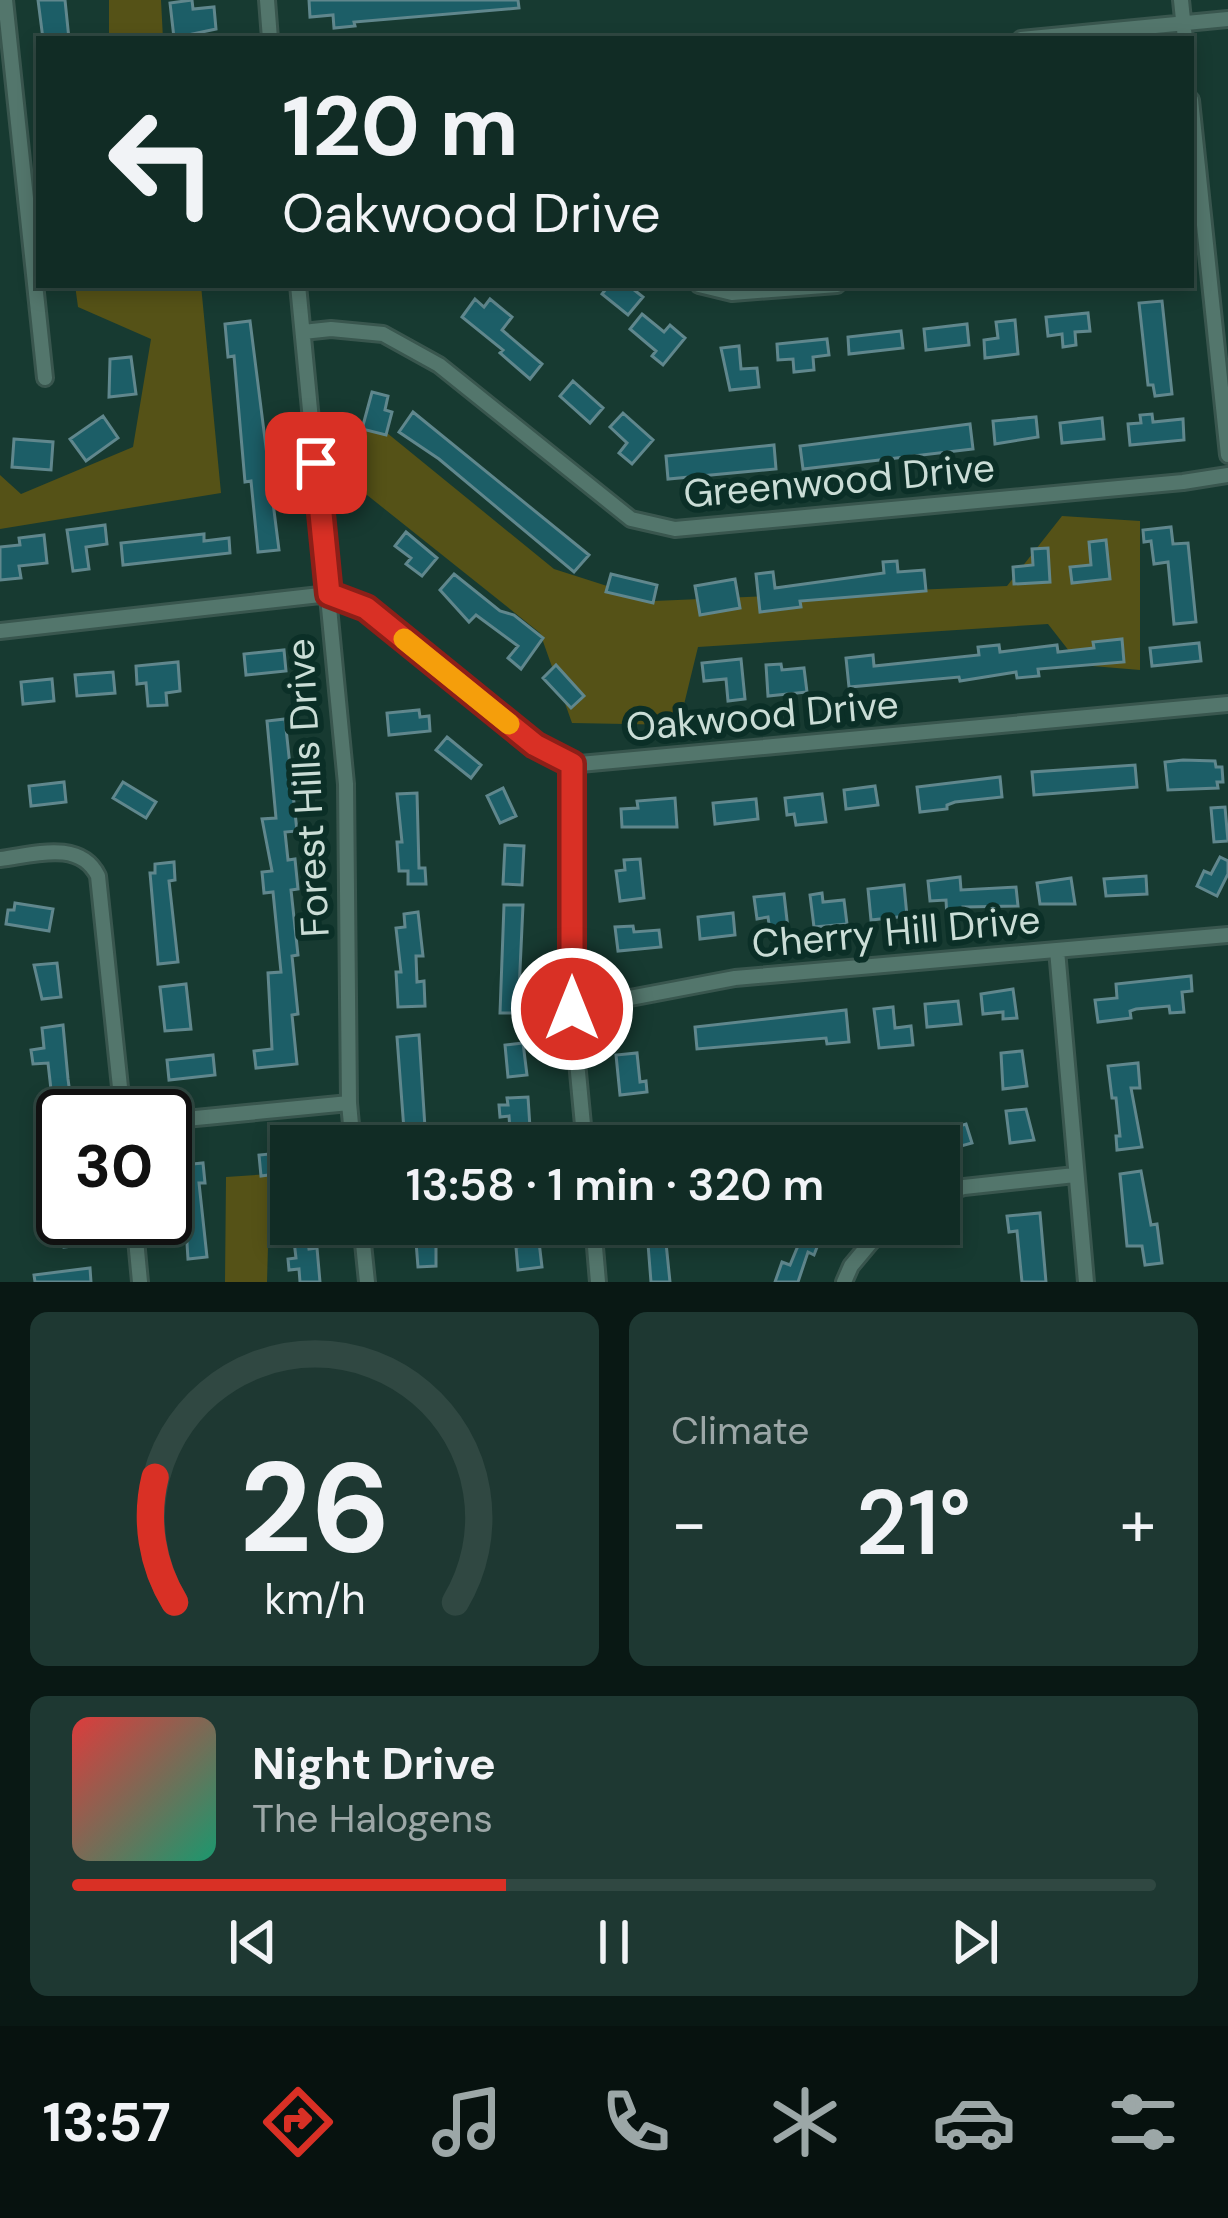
<!DOCTYPE html>
<meta charset="utf-8">
<style>
:root{--surface:#112c25;--page:#1e3832;--text:#f1f3f6;--muted:#9ca7a7;--line:#304842;--accent:#d93025}
body{margin:0;font-family:"DM Sans",sans-serif;background:var(--page);color:var(--text);height:100vh;display:flex;flex-direction:column;font-size:45px;white-space:nowrap}
*{box-sizing:border-box;margin:0}
p{font-size:39px;color:var(--muted)}
.icon{flex:none;width:66px;height:66px;fill:none;stroke:currentColor;stroke-width:2;stroke-linecap:round;stroke-linejoin:round}
.map{position:relative;height:1282px;overflow:hidden}
.panel{display:flex;flex-direction:column;gap:30px;padding:30px;background:#091814;flex:1}
.panel>*{flex:none}
.top-card{position:absolute;left:36px;top:36px;width:1158px;height:252px;border-radius:0px;box-shadow:0 6px 18px #0003,0 0 0 3px var(--line);background:#112c25;color:var(--text);overflow:hidden}
.speed{position:absolute;left:36px;top:1089px;display:flex;gap:24px;font-size:60px;font-weight:700;text-align:center}
.speed>*{display:grid;place-content:center;width:156px;height:156px;border-radius:50%;background:var(--surface);box-shadow:0 6px 18px #0003,0 0 0 3px var(--line);line-height:1}
.speed .limit{border:6px solid #111;border-radius:18px;background:#fff;color:#111}
.pin{position:absolute;display:grid;place-items:center;width:102px;height:102px;color:#fff;margin:-51px;border-radius:24px;box-shadow:0 6px 18px #0006}
.me{position:absolute;width:132px;margin:-66px;rotate:0deg;stroke-linejoin:round;filter:drop-shadow(0 0 9px #0008)}
.turn{display:flex;align-items:center;gap:42px;height:252px;padding:0 48px;font-size:54px}
.turn .icon{width:156px;height:156px;stroke-width:2.5}
.turn b{display:block;font-size:84px;line-height:102px}
.big{font-size:90px;font-weight:600;line-height:1.1}
.panel .card{flex:1;display:flex;flex-direction:column;justify-content:center;gap:18px;min-width:0;padding:0 42px;border-radius:18px;background:var(--page)}
.panel .dial{align-items:center;gap:0}
.dial svg{height:312px;overflow:visible;fill:none;stroke:var(--line);stroke-width:7;stroke-linecap:round;text-anchor:middle}
.dial text{fill:var(--text);stroke:none}
.song{display:flex;align-items:center;gap:36px}
.cover{width:144px;height:144px;border-radius:18px;background:linear-gradient(135deg,hsl(0 70% 55%),hsl(160 70% 35%))}
.played{height:12px;border-radius:6px;background:linear-gradient(90deg,var(--accent) 40%,var(--line) 40%)}
.keys{display:flex;justify-content:space-around;direction:ltr}
.heat{display:flex;justify-content:space-between;align-items:center;font-size:66px;direction:ltr}
.panel .tiles{flex:1;display:grid;gap:30px;grid-template-columns:1fr 1fr}
.card:last-child{grid-column:span 2}
.trip{position:absolute;left:270px;top:1125px;width:690px;height:120px;border-radius:0px;background:var(--surface);box-shadow:0 6px 18px #0003,0 0 0 3px var(--line);font-weight:600;line-height:120px;text-align:center}
.tabs{display:flex;height:192px;justify-content:space-around;align-items:center;background:#07120f;color:var(--muted)}
.tabs .icon{width:84px;height:84px}
.tabs .current{color:var(--accent)}
.tabs b{font-size:54px;color:var(--text)}
.map>svg:first-child{display:block}
</style>
<div class="map">
<svg width="1228" height="1282" viewBox="0 0 1228 1282">
<rect width="100%" height="100%" fill="#173a31"/>
<!-- green -->
<path fill="#555217" d="M109 0H161L163 39H109Z
M75 285H201L221 493 0 529V475L21 494 133 447 151 339 78 307Z
M365 415 554 569 654 601 1007 586 1062 516 1140 521V670L1080 665 1048 624 698 647 679 725 572 723 540 633 362 491Z
M270 1174 267 1282H225L226 1177Z"/>
<!-- building -->
<path fill="#1c5e67" stroke="#60878d" stroke-width="3" d="M38 0H65L69 39H43Z
M192 0 193 9 214 7 216 29 174 38 170 3Z
M309 0H518L519 8 354 22 355 26 334 28 333 15 310 17Z
M609 285H628L643 297 628 315 602 294Z
M475 299 484 307 490 299 512 317 502 330 542 364 530 379 500 353 503 350 462 317Z
M1162 301 1172 394 1155 396 1153 385H1148L1139 303Z
M1088 313 1090 331 1075 332 1076 345 1063 347 1062 334 1048 336 1046 317Z
M642 314 664 332 670 325 685 338 663 365 652 356 656 351 630 329Z
M1015 320 1018 354 985 358 984 340 998 338 996 322Z
M250 321 279 550 258 552 251 481 245 482 234 356 228 357 225 324Z
M967 324 969 345 926 350 924 329Z
M901 331 903 348 849 354 848 337Z
M827 339 829 355 813 357 814 370 794 372 793 359 778 360 777 344Z
M739 346 741 369 757 368 759 387 730 390 721 348Z
M131 357 136 394 109 397 110 359Z
M573 381 603 408 590 423 560 396Z
M372 392 388 396 385 410 392 412 386 435 362 429Z
M413 412 589 555 574 572 439 459 399 432Z
M623 413 653 440 632 464 619 453 627 443 610 427Z
M1152 414 1153 422 1183 419 1184 440 1130 445 1128 424 1141 423 1140 415Z
M103 416 118 438 86 461 70 439Z
M1036 417 1038 437 995 444 993 421Z
M1102 418 1104 439 1062 443 1060 423Z
M970 424 973 449 803 469 800 446Z
M14 439 53 442 51 470 12 467Z
M774 445 776 469 668 479 666 456Z
M105 525 107 544 86 547 89 569 73 571 67 530Z
M1171 527 1173 544 1188 543 1196 622 1174 624 1168 562 1154 564 1151 541 1144 542 1143 530Z
M406 532 437 558 422 576 406 564 411 558 395 546Z
M204 534V541L229 538 230 553 123 565 121 543Z
M44 535 47 563 19 566 21 578 0 580V547L20 545 19 538Z
M1106 540 1110 579 1072 583 1070 567 1091 565 1089 542Z
M1048 548 1050 582 1014 584 1013 567 1033 565 1032 549Z
M897 561 898 572 924 570 926 591 800 601 801 607 760 612 756 574 773 572 775 588 884 573 883 562Z
M454 574 500 611 514 615 543 638 521 669 508 658 518 646 476 615 469 622 440 590Z
M611 574 657 585 653 603 606 592Z
M735 579 740 608 700 615 695 586Z
M1122 639 1124 662 1038 669 1039 676 1017 678 1016 672 960 681 959 677 849 687 846 658 873 655 874 666 979 655 978 647 999 645 1000 652 1057 645 1058 652 1094 648 1093 642Z
M1199 643 1201 661 1152 666 1150 648Z
M284 650 286 671 246 675 244 654Z
M741 659 745 699 728 701 726 679 704 681 702 663Z
M178 662 180 691 166 693 167 705 148 706 146 683 137 684 136 666Z
M781 664 782 670 804 668 807 692 768 696 766 665Z
M556 665 584 696 571 708 543 678Z
M113 672 115 693 77 696 75 675Z
M52 679 54 701 23 704 21 682Z
M419 710 420 717 429 716 430 731 389 735 387 713Z
M285 719 297 831 285 832 288 860 295 859 298 889 291 890 298 955 292 956 298 1014 292 1015 297 1064 256 1068 254 1051 272 1049 268 973 281 972 273 892 264 893 262 872 272 871 262 819 276 818 267 721Z
M447 737 481 765 471 778 436 750Z
M1183 760 1215 761 1216 767H1222L1223 782H1217L1218 788 1168 790 1165 762Z
M1135 765 1137 787 1034 795 1032 772Z
M1000 777 1002 797 955 802 947 805V809L920 812 917 787Z
M64 782 66 802 31 806 29 786Z
M123 782 156 802 146 818 113 798Z
M875 786 878 805 846 809 844 790Z
M503 788 516 816 500 823 487 796Z
M417 793 419 868H425L426 884H408V871H399L397 842H402L397 794Z
M822 794 826 822 796 825 794 814 787 815 785 798Z
M675 798 677 827H622L621 809 638 808 637 801Z
M756 799 758 819 715 824 713 803Z
M1225 807 1228 841 1214 842 1211 808Z
M505 845 524 846 522 885 503 884Z
M1220 857 1228 861V874L1217 896 1197 886 1204 871 1211 874Z
M640 859 644 898 620 901 616 871 625 870 624 860Z
M174 862 175 880 169 881 178 962 158 964 150 873H155V864Z
M1146 876 1147 894 1106 896 1104 879Z
M960 877 961 890 1016 887 1018 906 963 907 964 917 947 918 946 900 930 901 928 881Z
M1071 878 1075 904H1040L1037 883Z
M904 885 907 916 871 920 868 889Z
M822 893 823 902 844 900 847 924 814 927 810 895Z
M784 894 788 929 770 931 768 917 757 919 754 897Z
M15 903 53 909 49 931 6 924 8 910H14Z
M504 905H523L518 1013H500Z
M418 912 423 956H416L417 982 424 981 425 1006 398 1007 396 972H401L396 928 405 927 404 914Z
M733 913 735 935 700 939 698 917Z
M633 926 634 932 659 930 661 947 618 951 615 927Z
M57 963 61 997 42 999 34 965Z
M1191 976 1192 991 1182 992 1184 1012 1170 1013 1169 1006 1136 1009 1130 1011 1131 1018 1098 1022 1095 1000 1117 998 1116 984Z
M186 984 191 1029 165 1031 160 987Z
M1013 989 1017 1018 1003 1019V1012L983 1014 981 994Z
M958 1001 961 1024 927 1027 925 1004Z
M893 1007 895 1028 911 1026 913 1045 879 1048 874 1009Z
M846 1010 849 1042 827 1044 826 1038 697 1049 695 1027Z
M63 1025 68 1079 73 1116H54L48 1063 33 1064 31 1050 44 1048 42 1028Z
M419 1035 426 1143 410 1145 409 1130H404L397 1037Z
M523 1043 527 1075 508 1077 505 1045Z
M1022 1051 1027 1086 1003 1089 1001 1053Z
M637 1053 640 1082 646 1081 647 1092 620 1095 616 1055Z
M213 1055 215 1075 169 1080 167 1060Z
M1138 1063 1140 1088H1131L1142 1147 1117 1150 1116 1136H1120L1116 1098H1112L1108 1066Z
M528 1097 531 1143 511 1144 509 1116 500 1117 499 1105H508L507 1098Z
M1026 1109 1034 1140 1010 1143 1006 1111Z
M966 1124 972 1143 939 1152V1146H929L926 1136Z
M291 1152V1172L261 1176 259 1155Z
M203 1163 205 1183H199L207 1257 188 1259 182 1165Z
M1141 1171 1151 1225 1157 1224 1162 1263 1145 1265 1142 1246H1127L1120 1174Z
M1040 1213 1046 1282H1022L1017 1231 1009 1232 1007 1216Z
M61 1218H85L87 1233 80 1234 81 1245 64 1247Z
M292 1224H306L309 1249 317 1248 320 1282H300L299 1269 289 1270 288 1259 296 1258Z
M807 1224H826L814 1255 808 1252 798 1282H775L782 1262 790 1265Z
M537 1225 542 1267 518 1270 516 1247 524 1246 522 1226Z
M436 1227V1266L418 1267 415 1229Z
M666 1243 670 1282H651L648 1244Z
M90 1268 91 1282H35L34 1275Z"/>
<g fill="none" stroke-linecap="round" stroke-linejoin="round">
<!-- minor casing -->
<g stroke="#39564e" stroke-width="20">
<path id="minor" d="M5 0 45 378
M267 0 270 39
M1181 0 1185 39
M1021 39 1228 19
M1191 100 1228 455
M298 285 346 784 349 1103 353 1146
M699 285 732 293 837 285
M303 332 331 329 383 334 439 365 631 519 675 529 1183 482 1228 475
M0 631 329 594 350 599 366 608 549 755 580 764 1228 704
M572 764V1009L585 1146
M0 859C33 855 80 839 98 876L123 1116
M1057 950 1086 1282
M572 1009 735 978 1228 935
M165 1121 349 1103
M939 1194 964 1187 1075 1175
M134 1218 140 1282
M361 1224 367 1282
M593 1224 598 1282
M844 1282 851 1266 886 1224"/>
</g>
<!-- minor -->
<use href="#minor" stroke="#53766c" stroke-width="14"/>
</g>
<g fill="none" stroke-linecap="round" stroke-linejoin="round">
<!-- route casing -->
<g stroke="#8d1f18" stroke-width="30">
<path id="route" d="M316 463 329 594 366 608 535 745 572 764V1009"/>
</g>
<!-- route -->
<use href="#route" stroke="#d93025" stroke-width="21"/>
<!-- slow -->
<path stroke="#f59e0b" stroke-width="21" d="M404 639 509 724"/>
</g>
<g text-anchor="middle" stroke-width="12" stroke-linejoin="round" paint-order="stroke">
<!-- street labels -->
<g font-size="39" fill="#caddd6" stroke="#0b2f27">
<text transform="translate(839 480) rotate(-5)" y="14">Greenwood Drive</text>
<text transform="translate(762 715) rotate(-5)" y="14">Oakwood Drive</text>
<text transform="translate(307 788) rotate(-93)" y="14">Forest Hills Drive</text>
<text transform="translate(896 931) rotate(-5)" y="14">Cherry Hill Drive</text>
</g>
</g>
</svg>
<div class="speed"><div class="limit">30</div></div>
<div class="pin" style="left:316px;top:463px;background:#d93025"><svg class="icon" aria-label="arrive" viewBox="0 0 24 24"><path d="M6 21V4h12l-3 4 3 4H6"/></svg></div>
<svg class="me" style="left:572px;top:1009px" viewBox="-20 -20 40 40"><circle r="17" fill="#d93025" stroke="#fff" stroke-width="3"/><path d="M0-11L8 9 0 5-8 9z" fill="#fff"/></svg>
<div class="trip">13:58 · 1 min · 320 m</div>
<div class="top-card">
<div class="turn"><svg class="icon" aria-label="left" viewBox="0 0 24 24"><path d="M17 20v-9H6M10 6l-5 5 5 5"/></svg><div><b>120 m</b>Oakwood Drive</div></div>
</div>
</div>
<section class="panel">
<div class="tiles">
<div class="card dial"><svg viewBox="0 0 100 80">
<path d="M14 69A42 42 0 1 1 86 69"/>
<path d="M14 69A42 42 0 0 1 9 37" stroke="#d93025"/>
<text x="50" y="56" font-size="32" font-weight="700">26</text>
<text x="50" y="72" font-size="11">km/h</text>
</svg></div>
<div class="card"><p>Climate</p>
<div class="heat"><a>−</a><b class="big">21°</b><a>+</a></div>
</div>
<div class="card">
<div class="song"><i class="cover"></i><div><b>Night Drive</b><p>The Halogens</p></div></div>
<div class="played"></div>
<div class="keys"><svg class="icon" aria-label="previous" viewBox="0 0 24 24"><path d="M18 5L8 12l10 7zM5 5v14"/></svg><svg class="icon" aria-label="pause" viewBox="0 0 24 24"><path d="M8 5v14M16 5v14"/></svg><svg class="icon" aria-label="next" viewBox="0 0 24 24"><path d="M6 5l10 7-10 7zM19 5v14"/></svg></div>
</div>
</div>
</section>
<nav class="tabs">
<b>13:57</b>
<svg class="icon current" aria-label="directions" viewBox="0 0 24 24"><path d="M12 3l9 9-9 9-9-9zM9 14v-3h6M13 9l2 2-2 2"/></svg>
<svg class="icon" aria-label="music" viewBox="0 0 24 24"><path d="M9 18V5l10-2v13"/><circle cx="6" cy="18" r="3"/><circle cx="16" cy="16" r="3"/></svg>
<svg class="icon" aria-label="phone" viewBox="0 0 24 24"><path d="M5 4h4l2 5-3 2q2 4 5 5l2-3 5 2v4C11 20 4 13 5 4z"/></svg>
<svg class="icon" aria-label="climate" viewBox="0 0 24 24"><path d="M12 3v18M4 7l16 10M4 17L20 7"/></svg>
<svg class="icon" aria-label="car" viewBox="0 0 24 24"><path d="M5 17H2v-5l4-1 3-4h7l3 4 3 1v5h-3M9 17h6M6 11h13"/><circle cx="7" cy="17" r="2"/><circle cx="17" cy="17" r="2"/></svg>
<svg class="icon" aria-label="filters" viewBox="0 0 24 24"><path d="M4 7h16M4 17h16"/><circle cx="9" cy="7" r="2"/><circle cx="15" cy="17" r="2"/></svg>
</nav>
